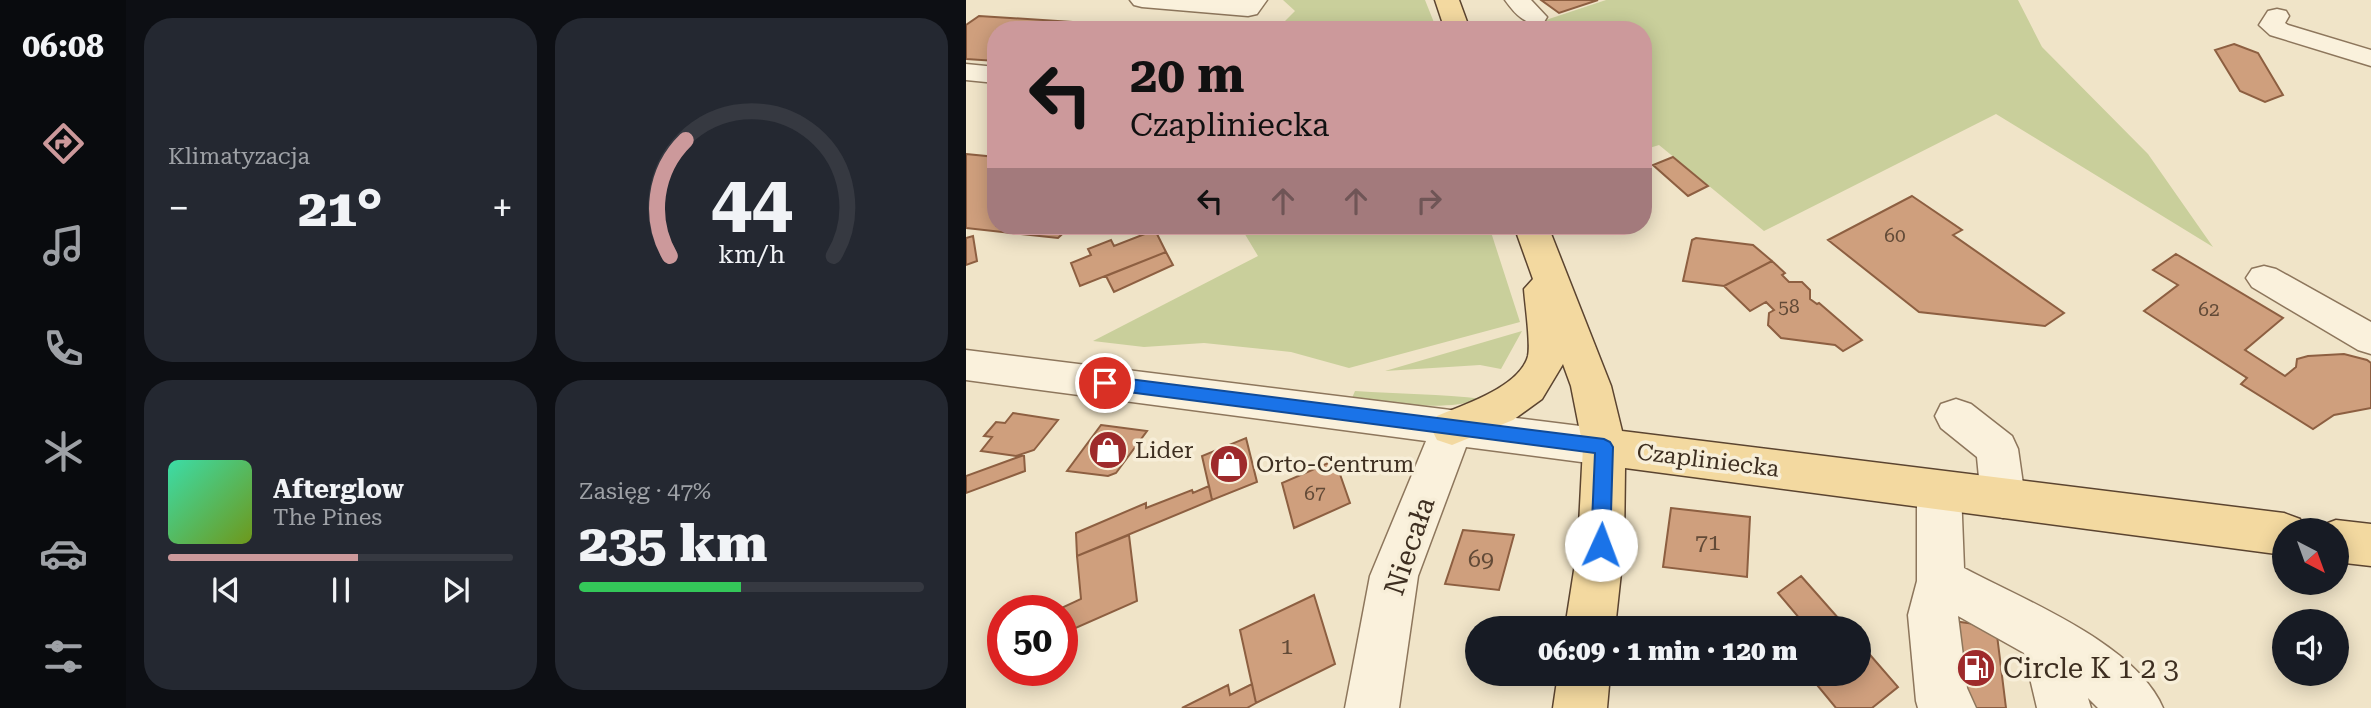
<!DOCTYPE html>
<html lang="pl">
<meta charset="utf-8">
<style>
:root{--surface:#171b24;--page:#242831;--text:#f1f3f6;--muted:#9ea1a6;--line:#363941;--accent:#cc999b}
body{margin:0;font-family:"Roboto Serif",serif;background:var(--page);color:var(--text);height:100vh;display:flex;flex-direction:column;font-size:26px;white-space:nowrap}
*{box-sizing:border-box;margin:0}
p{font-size:23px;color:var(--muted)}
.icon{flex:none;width:38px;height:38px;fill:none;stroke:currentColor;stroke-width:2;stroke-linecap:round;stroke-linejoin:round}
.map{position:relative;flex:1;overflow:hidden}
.side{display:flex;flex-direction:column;gap:18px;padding:18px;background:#0d0f14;width:840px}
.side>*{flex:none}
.top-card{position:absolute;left:21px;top:21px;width:665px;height:214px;border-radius:28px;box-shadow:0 4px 18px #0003;background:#cc999b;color:#111;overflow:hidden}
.needle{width:46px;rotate:139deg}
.controls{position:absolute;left:1306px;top:518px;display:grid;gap:14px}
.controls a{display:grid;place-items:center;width:77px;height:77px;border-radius:50%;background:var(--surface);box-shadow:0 4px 18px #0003;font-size:35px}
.speed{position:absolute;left:21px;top:595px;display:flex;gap:14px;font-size:35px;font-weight:700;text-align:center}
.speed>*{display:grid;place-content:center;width:91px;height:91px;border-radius:50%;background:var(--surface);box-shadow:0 4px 18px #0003;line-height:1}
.speed .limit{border:10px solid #d22;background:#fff;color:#111}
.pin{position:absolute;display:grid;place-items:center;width:60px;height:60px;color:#fff;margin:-30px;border:4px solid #fff;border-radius:50%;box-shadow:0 2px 7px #0007}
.me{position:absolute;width:77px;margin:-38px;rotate:2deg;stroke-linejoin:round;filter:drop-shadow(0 0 5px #0008)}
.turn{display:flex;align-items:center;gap:24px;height:147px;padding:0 28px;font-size:32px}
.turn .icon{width:91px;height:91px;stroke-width:2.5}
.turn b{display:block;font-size:49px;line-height:60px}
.lanes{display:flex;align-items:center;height:66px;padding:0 28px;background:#0003;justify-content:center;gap:35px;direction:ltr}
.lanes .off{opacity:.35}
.big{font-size:52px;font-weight:800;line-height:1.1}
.side .widget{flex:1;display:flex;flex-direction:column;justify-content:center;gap:10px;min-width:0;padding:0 24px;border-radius:28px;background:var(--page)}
.side .dial{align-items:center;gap:0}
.dial svg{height:182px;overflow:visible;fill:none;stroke:var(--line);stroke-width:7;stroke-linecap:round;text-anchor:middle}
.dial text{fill:var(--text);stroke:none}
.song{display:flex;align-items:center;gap:21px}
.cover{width:84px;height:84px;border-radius:10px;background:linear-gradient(135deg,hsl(160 70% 55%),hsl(80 70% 35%))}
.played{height:7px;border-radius:4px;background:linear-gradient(90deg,var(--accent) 55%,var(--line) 55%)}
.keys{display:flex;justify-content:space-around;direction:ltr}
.heat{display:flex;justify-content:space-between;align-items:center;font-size:38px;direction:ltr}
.charge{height:10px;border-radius:5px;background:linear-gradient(90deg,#34c759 47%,var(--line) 0)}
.side .tiles{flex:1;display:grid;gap:18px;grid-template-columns:repeat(2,1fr)}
.trip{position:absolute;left:499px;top:616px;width:406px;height:70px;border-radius:35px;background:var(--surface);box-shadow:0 4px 18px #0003;font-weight:800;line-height:70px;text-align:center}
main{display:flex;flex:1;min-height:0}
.tabs{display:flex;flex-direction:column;width:126px;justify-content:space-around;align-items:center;background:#090b0e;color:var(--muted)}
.tabs .icon{width:49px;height:49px}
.tabs .on{color:var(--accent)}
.tabs b{font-size:32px;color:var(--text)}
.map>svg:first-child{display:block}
</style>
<main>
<nav class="tabs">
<b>06:08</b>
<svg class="icon on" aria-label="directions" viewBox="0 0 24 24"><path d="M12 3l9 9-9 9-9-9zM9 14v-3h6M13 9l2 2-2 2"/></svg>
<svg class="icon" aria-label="music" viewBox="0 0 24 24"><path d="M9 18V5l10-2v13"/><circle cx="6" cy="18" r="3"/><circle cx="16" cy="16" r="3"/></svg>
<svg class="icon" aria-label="phone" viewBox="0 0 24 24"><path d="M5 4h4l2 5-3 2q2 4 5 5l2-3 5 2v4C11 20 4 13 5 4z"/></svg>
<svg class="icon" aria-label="climate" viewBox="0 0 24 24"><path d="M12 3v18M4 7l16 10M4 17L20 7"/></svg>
<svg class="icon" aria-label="car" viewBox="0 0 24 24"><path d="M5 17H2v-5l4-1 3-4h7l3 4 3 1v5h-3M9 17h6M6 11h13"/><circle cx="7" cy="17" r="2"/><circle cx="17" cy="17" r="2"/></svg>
<svg class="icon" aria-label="filters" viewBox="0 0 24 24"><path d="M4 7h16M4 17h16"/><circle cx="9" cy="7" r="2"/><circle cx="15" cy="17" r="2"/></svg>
</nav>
<section class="side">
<div class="tiles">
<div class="widget"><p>Klimatyzacja</p>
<div class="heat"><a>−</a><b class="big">21°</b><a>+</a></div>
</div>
<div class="widget dial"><svg viewBox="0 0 100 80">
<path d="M14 69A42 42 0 1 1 86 69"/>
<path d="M14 69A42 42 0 0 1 21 18" stroke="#cc999b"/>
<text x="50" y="56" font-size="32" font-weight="700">44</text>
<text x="50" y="72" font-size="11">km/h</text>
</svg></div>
<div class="widget">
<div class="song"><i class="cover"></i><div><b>Afterglow</b><p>The Pines</p></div></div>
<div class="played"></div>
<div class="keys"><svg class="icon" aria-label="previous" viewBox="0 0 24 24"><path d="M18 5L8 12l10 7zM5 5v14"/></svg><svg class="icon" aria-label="pause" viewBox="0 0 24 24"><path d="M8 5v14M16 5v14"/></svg><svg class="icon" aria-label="next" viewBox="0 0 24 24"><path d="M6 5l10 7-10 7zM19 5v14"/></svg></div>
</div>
<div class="widget"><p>Zasięg · 47%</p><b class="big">235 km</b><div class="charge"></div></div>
</div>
</section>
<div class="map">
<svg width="1405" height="708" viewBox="0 0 1405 708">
<rect width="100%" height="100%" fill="#f0e4c8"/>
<!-- green -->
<path fill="#c9cf9b" d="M317 0H459L471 30H310L329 11Z
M640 0H1052L1076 47 1182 154 1247 247 1030 114 798 231 693 145 677 150V30H550Z
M274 226H523L554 322 383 368 325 352 238 343 178 347 127 341 292 256Z
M556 331 535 369 514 365 419 371Z
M389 391C432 394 475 394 517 399 474 412 431 403 386 398Z"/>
<!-- building -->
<path fill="#cf9f7d" stroke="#8d5f41" stroke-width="2" d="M575 0H632L593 13Z
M13 16 108 22 98 30H30V61L0 59V25Z
M1268 44 1292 53 1317 95 1299 102 1274 91 1249 50Z
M0 154 30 157V226H105L92 238 0 228Z
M707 157 742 186 722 196 687 165Z
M946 196 996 230 987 235 1098 313 1079 326 953 312 862 240Z
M189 230 200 252 114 286 105 263 125 255 122 249 145 240 148 246Z
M7 236 11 261 0 265V238Z
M730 238 787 245 806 261 758 286 717 281 726 240Z
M200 252 207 265 148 292 140 276Z
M1210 254 1317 318 1279 350 1319 376 1330 367 1331 359 1342 356 1378 354 1401 360 1405 363V408L1368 415 1347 429 1275 384 1281 378 1178 311 1212 285 1187 270Z
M806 261 819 273 816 275 823 282H836L844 290V299L851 304 853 303 896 340 877 351 869 345 815 338 802 325 803 313 808 310 800 302 784 311 758 286Z
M47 413 92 420 68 450 50 456 15 451 26 437 18 436 30 422 39 423Z
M135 425 181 431 150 473 142 476 101 471Z
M280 438 291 482 246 500 236 456Z
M58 455 59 471 0 493V476Z
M369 460 384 503 328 528 316 483Z
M243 486 246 500 111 556 110 533 180 503V508L226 490 227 493Z
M705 508 784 517 781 577 697 567Z
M497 530 548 535 533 590 479 584Z
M163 535 171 601 96 634V611L91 610 115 599 111 556Z
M835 576 881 628H833L830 624 835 620 812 593Z
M348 595 369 664 290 703 274 630Z
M980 620 1030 627 1040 708H987Z
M892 641 932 687 906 708H870L842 674H892Z
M286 684 290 703 281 708H216L262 685 264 695Z"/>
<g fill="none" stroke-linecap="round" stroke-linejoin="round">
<!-- minor casing -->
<g stroke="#8d765c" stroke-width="3">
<path id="minor" d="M164 0H301L291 14 282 16 176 7 168 5Z
M539 0H565L581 17 578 22C560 27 549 14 539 0Z
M1311 9 1320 11 1323 16 1319 23 1322 25 1405 50V66L1304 35 1293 25 1302 11Z
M0 64 30 67V83L0 80Z
M1298 266 1310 269 1405 322V354L1392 350 1286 287 1280 278 1286 269Z
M0 350 638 429 653 434 659 447 653 460 638 465 500 447 452 576 433 708H379L404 576 460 441 0 380Z
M990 399 1005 404 1046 436 1052 449 1059 498 1053 512 1037 518 1021 512 1015 498 1011 457 975 428 969 416 975 404Z
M973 472 989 477 995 491 998 568C1058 600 1170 644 1197 708H1132L1122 698 1125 708H1071L1058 653 992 616 1001 688 1010 708H952L950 701 942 615 951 581V491L957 477Z"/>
</g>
<!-- major casing -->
<g stroke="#5b4430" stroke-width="3">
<path id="major" d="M469 0H493L504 30H479Z
M548 226H582L645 386 656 431 1318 513 1334 519 1339 530H1318V555L659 468 658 545 649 628H599L612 545 617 447 605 386 597 364 576 399 547 420 486 445 471 440 465 428 471 416C497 405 554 387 562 356 565 343 559 304 558 289L567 279Z
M1370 520 1405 524V566L1370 562V530H1352L1354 526Z
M592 674H644L641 708H587Z"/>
</g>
<!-- minor -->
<use href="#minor" fill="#faf1dc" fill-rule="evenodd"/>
<!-- major -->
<use href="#major" fill="#f3d9a0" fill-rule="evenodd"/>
</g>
<!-- route -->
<path fill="#1a73e8" stroke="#114b97" stroke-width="2" d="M139 376 638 439 644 442 647 447 644 545 642 552 635 554 628 552 625 545 629 453 139 389 133 387 131 383 133 378Z"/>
<!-- icons -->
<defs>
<g id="shop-disc" transform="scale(2.0125)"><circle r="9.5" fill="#9e2a2b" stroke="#f7eed8"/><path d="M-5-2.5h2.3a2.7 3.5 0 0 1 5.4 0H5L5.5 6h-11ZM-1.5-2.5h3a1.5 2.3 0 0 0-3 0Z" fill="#fff"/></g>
<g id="fuel-disc" transform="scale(2.0125)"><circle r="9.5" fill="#9e2a2b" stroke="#f7eed8"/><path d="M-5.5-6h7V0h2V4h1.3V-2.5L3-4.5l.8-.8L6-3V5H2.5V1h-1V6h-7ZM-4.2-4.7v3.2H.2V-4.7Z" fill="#fff"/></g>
</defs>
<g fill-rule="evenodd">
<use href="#shop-disc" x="142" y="450"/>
<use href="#shop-disc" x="263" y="464"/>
<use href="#fuel-disc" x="1010" y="668"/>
</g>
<g text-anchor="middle" stroke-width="7" stroke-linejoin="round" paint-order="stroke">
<!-- number labels -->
<g font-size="19" fill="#624a37">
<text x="929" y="242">60</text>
<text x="823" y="313">58</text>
<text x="1243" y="316">62</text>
<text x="349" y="500">67</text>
</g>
<!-- poi labels -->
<g font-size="23" fill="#3d2e20" stroke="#f7eed8" text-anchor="start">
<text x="169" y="458">Lider</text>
<text x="290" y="472">Orto-Centrum</text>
</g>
<!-- street labels -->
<g font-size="23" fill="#3d2e20" stroke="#f7eed8">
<text transform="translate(742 460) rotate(7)" y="8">Czapliniecka</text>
</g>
<!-- near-number labels -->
<g font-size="23" fill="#624a37">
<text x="742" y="550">71</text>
<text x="515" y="567">69</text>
<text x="321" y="654">1</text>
</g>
<!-- near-street labels -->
<g font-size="28" fill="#3d2e20" stroke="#f7eed8">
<text transform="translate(443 546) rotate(-71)" y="10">Niecała</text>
</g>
<!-- near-poi labels -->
<g font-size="28" fill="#3d2e20" stroke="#f7eed8" text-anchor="start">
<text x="1037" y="678">Circle K 1 2 3</text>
</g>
</g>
</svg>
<div class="controls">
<a><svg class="needle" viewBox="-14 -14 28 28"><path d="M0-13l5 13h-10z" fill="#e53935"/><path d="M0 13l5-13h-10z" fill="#9ea1a6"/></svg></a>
<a><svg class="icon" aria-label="sound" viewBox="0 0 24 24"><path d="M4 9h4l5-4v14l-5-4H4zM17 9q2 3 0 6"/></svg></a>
</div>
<div class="speed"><div class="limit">50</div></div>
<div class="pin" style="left:139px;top:383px;background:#d93025"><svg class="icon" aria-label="arrive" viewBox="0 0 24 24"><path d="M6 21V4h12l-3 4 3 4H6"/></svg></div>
<svg class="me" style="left:635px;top:545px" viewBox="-20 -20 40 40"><circle r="19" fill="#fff"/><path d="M0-13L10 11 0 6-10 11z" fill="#1a73e8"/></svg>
<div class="trip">06:09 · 1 min · 120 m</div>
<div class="top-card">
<div class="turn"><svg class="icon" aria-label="left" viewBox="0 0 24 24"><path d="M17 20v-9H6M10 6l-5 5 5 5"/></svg><div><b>20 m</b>Czapliniecka</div></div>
<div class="lanes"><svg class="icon" aria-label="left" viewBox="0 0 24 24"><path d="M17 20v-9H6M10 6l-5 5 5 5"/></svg><svg class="icon off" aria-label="ahead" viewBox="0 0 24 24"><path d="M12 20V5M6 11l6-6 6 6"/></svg><svg class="icon off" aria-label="ahead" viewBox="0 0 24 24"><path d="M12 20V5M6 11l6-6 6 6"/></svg><svg class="icon off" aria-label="right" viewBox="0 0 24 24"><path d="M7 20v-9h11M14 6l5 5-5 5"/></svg></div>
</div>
</div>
</main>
